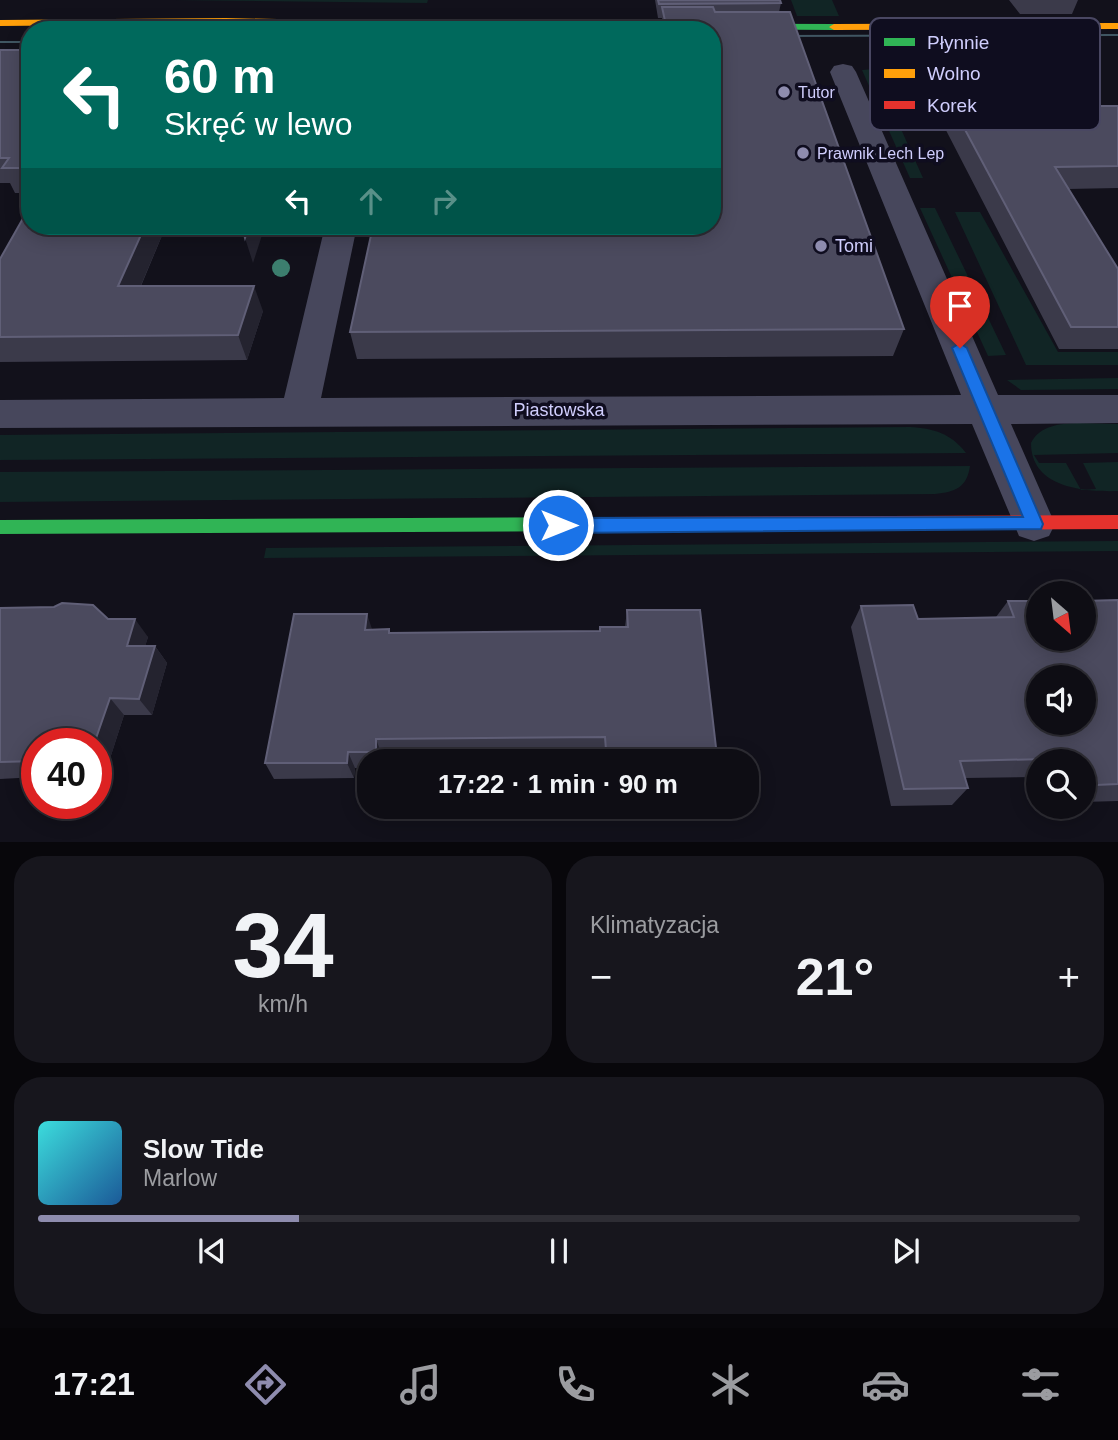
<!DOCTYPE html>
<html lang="pl">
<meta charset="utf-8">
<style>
:root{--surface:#0e0d14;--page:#17161d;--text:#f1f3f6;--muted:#9b9ca0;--line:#2e2d34;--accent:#8e8cae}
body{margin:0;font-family:Helvetica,sans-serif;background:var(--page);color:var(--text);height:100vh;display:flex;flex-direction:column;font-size:26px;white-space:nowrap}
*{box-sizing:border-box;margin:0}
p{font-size:23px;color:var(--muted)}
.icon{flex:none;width:38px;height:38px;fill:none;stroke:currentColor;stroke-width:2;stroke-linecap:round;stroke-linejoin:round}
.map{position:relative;height:842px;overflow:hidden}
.details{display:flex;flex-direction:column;gap:14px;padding:14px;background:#08070b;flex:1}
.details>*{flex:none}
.guide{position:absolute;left:21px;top:21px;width:700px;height:214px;border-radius:28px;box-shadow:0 4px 18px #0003,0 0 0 2px var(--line);background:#00695c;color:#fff;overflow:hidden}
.needle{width:46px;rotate:152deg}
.controls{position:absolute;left:1026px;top:581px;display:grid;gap:14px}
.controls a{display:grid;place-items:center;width:70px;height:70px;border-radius:50%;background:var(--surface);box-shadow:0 4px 18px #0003,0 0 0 2px var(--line);font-size:35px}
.speed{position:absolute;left:21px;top:728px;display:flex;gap:14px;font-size:35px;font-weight:700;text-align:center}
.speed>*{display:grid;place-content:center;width:91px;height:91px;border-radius:50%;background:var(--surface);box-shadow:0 4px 18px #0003,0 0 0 2px var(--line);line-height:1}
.speed .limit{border:10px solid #d22;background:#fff;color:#111}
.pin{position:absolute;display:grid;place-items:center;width:60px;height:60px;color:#fff;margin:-72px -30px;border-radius:50% 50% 50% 0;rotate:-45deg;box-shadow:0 0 7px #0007}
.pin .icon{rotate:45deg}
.me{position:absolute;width:77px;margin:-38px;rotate:90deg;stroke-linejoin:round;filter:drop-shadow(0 0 5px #0008)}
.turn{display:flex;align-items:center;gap:24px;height:147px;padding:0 28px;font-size:32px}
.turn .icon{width:91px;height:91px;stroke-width:2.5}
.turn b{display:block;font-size:49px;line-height:60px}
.lanes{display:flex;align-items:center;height:66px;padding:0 28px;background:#0003;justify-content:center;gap:35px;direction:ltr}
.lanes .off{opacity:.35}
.big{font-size:52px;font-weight:600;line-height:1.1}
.details .widget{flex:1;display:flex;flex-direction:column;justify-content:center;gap:10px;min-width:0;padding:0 24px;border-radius:28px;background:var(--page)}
.details .dial{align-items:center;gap:0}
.dial b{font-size:91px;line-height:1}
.song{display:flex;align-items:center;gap:21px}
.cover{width:84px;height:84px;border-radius:10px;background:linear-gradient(135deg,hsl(180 70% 55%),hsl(210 70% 35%))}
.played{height:7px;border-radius:4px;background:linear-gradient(90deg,var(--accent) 25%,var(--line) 25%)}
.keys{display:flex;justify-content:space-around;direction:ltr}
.heat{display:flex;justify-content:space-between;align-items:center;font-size:38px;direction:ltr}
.details .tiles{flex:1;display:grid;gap:14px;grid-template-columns:1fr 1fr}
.widget:last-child{grid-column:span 2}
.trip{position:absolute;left:357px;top:749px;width:402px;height:70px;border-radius:28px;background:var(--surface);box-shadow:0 4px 18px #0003,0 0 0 2px var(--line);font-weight:600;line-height:70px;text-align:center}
.dock{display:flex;height:112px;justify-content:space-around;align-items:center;background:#060508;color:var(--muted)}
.dock .icon{width:49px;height:49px}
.dock .on{color:var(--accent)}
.dock b{font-size:32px;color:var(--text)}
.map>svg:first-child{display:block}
</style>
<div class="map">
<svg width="1118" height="842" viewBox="0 0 1118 842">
<rect width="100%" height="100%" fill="#12111b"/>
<!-- green -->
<path fill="#112525" d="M175 0H428L427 3Z
M791 0H832L839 16H797Z
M874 69 923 178H910L862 70Z
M920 208H935L1006 355 988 356Z
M955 212H980L1058 352H1118V365H1026Z
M1118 378V389L1021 390 1007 380Z
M1118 424V453L1034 455 1039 463H1066L1081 490 1096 489 1083 463 1118 462V491C1084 492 1031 488 1031 443 1045 415 1091 425 1118 424Z
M910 427C933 428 952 434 966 453L0 460V435Z
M970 466C967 487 956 492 935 494L0 502V472Z
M1118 541V551L264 558 266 548Z"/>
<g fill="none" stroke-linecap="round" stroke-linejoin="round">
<!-- street -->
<path fill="#47475c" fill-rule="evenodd" d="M843 64 852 66 856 72 998 395H1118V423L1011 424 1055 524 1049 536 1034 541 1019 536 972 424 0 428V400L284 398 325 226H357L321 398 961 395 830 72 834 66Z"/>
<!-- fast -->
<path fill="#30b455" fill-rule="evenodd" d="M415 22 834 24 839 27 834 30 411 27V23Z
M607 517 613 519 616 524 613 529 607 531 0 534V520Z"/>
<!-- slow -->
<path fill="#ff9f0a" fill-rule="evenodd" d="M226 18 415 22 420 25 415 28 226 24 0 26V20Z
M1118 23V29L834 30 829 27 834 24Z"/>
<!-- jam -->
<path fill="#e5322d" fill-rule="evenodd" d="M1118 515V529L607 531 601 529 598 524 601 519 607 517Z"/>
<!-- tram -->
<path stroke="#405662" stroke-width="2" d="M779 36 1118 35
M0 42H30"/>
</g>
<!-- trees -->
<circle fill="#3c7e6e" cx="281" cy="268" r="9"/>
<!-- wall -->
<path fill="#3b3a4a" d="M655 0H780L781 3 779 12 904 329 893 356 357 359 350 332 712 30H661L662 18H658Z
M1009 0H1078L1072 14H1020Z
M0 50H30V193H15L10 183H0Z
M926 57 1012 98 1060 106H1118V188L1068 189 1118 269V349H1059L919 78Z
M30 226H166L141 286 263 311 247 360 0 362V259Z
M1118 600V801L1083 802V761H1038V777L965 778 968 788 952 805 891 806 851 627 861 606 918 619 996 617 1008 601Z
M0 608 108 619 148 637 145 646H155L167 663 152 715H124L105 774H96V744H37V777L0 779Z
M627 610 717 756 715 761H604L603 753 382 755V761H369V768H355L354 778 274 779 265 763 372 629H389L390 633 600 631 625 627Z"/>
<!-- shaded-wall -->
<path fill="#24232f" d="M145 226H166L130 311 118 286Z
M249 226H265L253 263 245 238Z
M254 286 263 311 247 360 238 335Z
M367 614 373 632 365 630Z
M135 619 148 637 140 663 127 646Z
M155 646 167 663 152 715 139 699Z
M110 698 124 715 105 774 96 765V744H94Z
M376 739 382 755V761H380L376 752Z
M348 752 355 768 354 778 347 763Z"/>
<!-- building -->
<path fill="#4b4a5e" stroke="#605f77" stroke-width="2" fill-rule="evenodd" d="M658 0H780L781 3 659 4Z
M662 7H713L715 12H790L904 329 350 332 373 226H712V30H667Z
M0 50H30V168H2L9 158H0Z
M987 56 1012 98H1055L1060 106H1118V166L1055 167 1118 269V327H1071L926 57Z
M30 206V226H145L118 286H254L238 335 0 337V259Z
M242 226H249L245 238Z
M1118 600V784L1096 785 1086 758 960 761 968 788 904 789 861 606 913 605 918 619 1014 617 1008 601H1038V639H1083V601ZM1038 677H1083V723H1038Z
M62 603 93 605 108 619H135L127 646H155L139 699 110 698 94 744H37V761L0 762V608L54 607Z
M627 610H700L717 756 636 759 635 749 606 750 605 737 376 739V752H348L347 763H265L294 614H367L365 630 389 629V633L600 631V627H628Z"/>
<!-- route -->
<path fill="#1a73e8" stroke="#114b97" stroke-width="2" d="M960 343 967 348 1043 524 1041 529 558 533 549 525 558 518 1023 517 952 348Z"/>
<!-- markers -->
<g fill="#8e8cae" stroke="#0f0d1f" stroke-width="2.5">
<circle cx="784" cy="92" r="7"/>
<circle cx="803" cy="153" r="7"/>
<circle cx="821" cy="246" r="7"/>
</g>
<g text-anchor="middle" stroke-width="7" stroke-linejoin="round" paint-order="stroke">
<!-- far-poi labels -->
<g font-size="16" fill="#d0cefd" stroke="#0f0d1f" text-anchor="start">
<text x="798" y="98">Tutor</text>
<text x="817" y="159">Prawnik Lech Lep</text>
</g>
<!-- poi labels -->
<g font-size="18" fill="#d0cefd" stroke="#0f0d1f" text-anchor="start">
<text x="835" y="252">Tomi</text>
</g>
<!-- street labels -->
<g font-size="18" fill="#d0cefd" stroke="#0f0d1f">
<text x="559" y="416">Piastowska</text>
</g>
</g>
<!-- legend -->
<rect x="870" y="18" width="230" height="112" rx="10" fill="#0f0d1f" stroke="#494762" stroke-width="2"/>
<rect x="884" y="38" width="31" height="8" fill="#30b455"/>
<rect x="884" y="69" width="31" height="9" fill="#ff9f0a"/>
<rect x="884" y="101" width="31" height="8" fill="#e5322d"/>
<g font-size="19" fill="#d0cefd">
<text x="927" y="49">Płynnie</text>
<text x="927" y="80">Wolno</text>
<text x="927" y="112">Korek</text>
</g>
</svg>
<div class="controls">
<a><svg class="needle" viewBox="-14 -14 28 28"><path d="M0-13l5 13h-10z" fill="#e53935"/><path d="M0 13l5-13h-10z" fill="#9b9ca0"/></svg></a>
<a><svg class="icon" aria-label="sound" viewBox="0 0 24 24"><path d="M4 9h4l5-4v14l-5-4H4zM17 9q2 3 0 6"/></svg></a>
<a><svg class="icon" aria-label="search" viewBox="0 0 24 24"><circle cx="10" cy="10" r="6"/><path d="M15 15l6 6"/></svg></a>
</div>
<div class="speed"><div class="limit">40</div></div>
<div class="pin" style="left:960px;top:348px;background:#d93025"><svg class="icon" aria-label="arrive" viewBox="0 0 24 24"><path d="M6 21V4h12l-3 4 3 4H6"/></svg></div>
<svg class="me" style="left:558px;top:525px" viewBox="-20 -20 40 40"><circle r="17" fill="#1a73e8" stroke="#fff" stroke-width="3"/><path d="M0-11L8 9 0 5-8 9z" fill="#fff"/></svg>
<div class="trip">17:22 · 1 min · 90 m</div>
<div class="guide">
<div class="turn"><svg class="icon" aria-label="left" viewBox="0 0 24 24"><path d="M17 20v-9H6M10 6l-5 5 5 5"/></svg><div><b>60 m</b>Skręć w lewo</div></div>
<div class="lanes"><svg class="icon" aria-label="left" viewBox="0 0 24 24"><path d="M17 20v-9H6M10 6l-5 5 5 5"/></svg><svg class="icon off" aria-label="ahead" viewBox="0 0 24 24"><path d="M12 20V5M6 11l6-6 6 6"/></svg><svg class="icon off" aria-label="right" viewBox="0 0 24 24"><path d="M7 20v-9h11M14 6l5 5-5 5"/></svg></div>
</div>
</div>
<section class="details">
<div class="tiles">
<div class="widget dial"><b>34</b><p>km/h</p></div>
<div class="widget"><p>Klimatyzacja</p>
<div class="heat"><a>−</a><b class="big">21°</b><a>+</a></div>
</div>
<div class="widget">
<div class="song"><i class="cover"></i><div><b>Slow Tide</b><p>Marlow</p></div></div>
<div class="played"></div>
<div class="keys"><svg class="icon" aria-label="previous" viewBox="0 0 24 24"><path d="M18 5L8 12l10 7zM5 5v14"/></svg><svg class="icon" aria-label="pause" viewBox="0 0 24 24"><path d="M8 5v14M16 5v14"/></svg><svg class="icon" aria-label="next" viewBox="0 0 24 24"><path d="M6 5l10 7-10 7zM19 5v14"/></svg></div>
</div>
</div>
</section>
<nav class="dock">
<b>17:21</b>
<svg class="icon on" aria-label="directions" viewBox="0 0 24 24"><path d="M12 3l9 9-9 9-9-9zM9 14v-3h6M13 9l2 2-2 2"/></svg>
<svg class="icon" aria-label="music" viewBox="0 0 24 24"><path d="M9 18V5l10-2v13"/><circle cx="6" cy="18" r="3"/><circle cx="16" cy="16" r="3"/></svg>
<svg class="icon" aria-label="phone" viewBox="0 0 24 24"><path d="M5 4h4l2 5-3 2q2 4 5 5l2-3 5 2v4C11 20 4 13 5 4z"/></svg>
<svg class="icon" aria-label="climate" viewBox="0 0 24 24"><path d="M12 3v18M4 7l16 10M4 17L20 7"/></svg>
<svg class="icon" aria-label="car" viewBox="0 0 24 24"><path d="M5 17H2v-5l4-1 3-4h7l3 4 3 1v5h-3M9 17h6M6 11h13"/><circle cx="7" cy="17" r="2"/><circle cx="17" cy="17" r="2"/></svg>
<svg class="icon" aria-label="filters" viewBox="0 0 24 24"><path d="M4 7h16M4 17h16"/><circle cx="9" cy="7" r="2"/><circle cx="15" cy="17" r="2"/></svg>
</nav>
